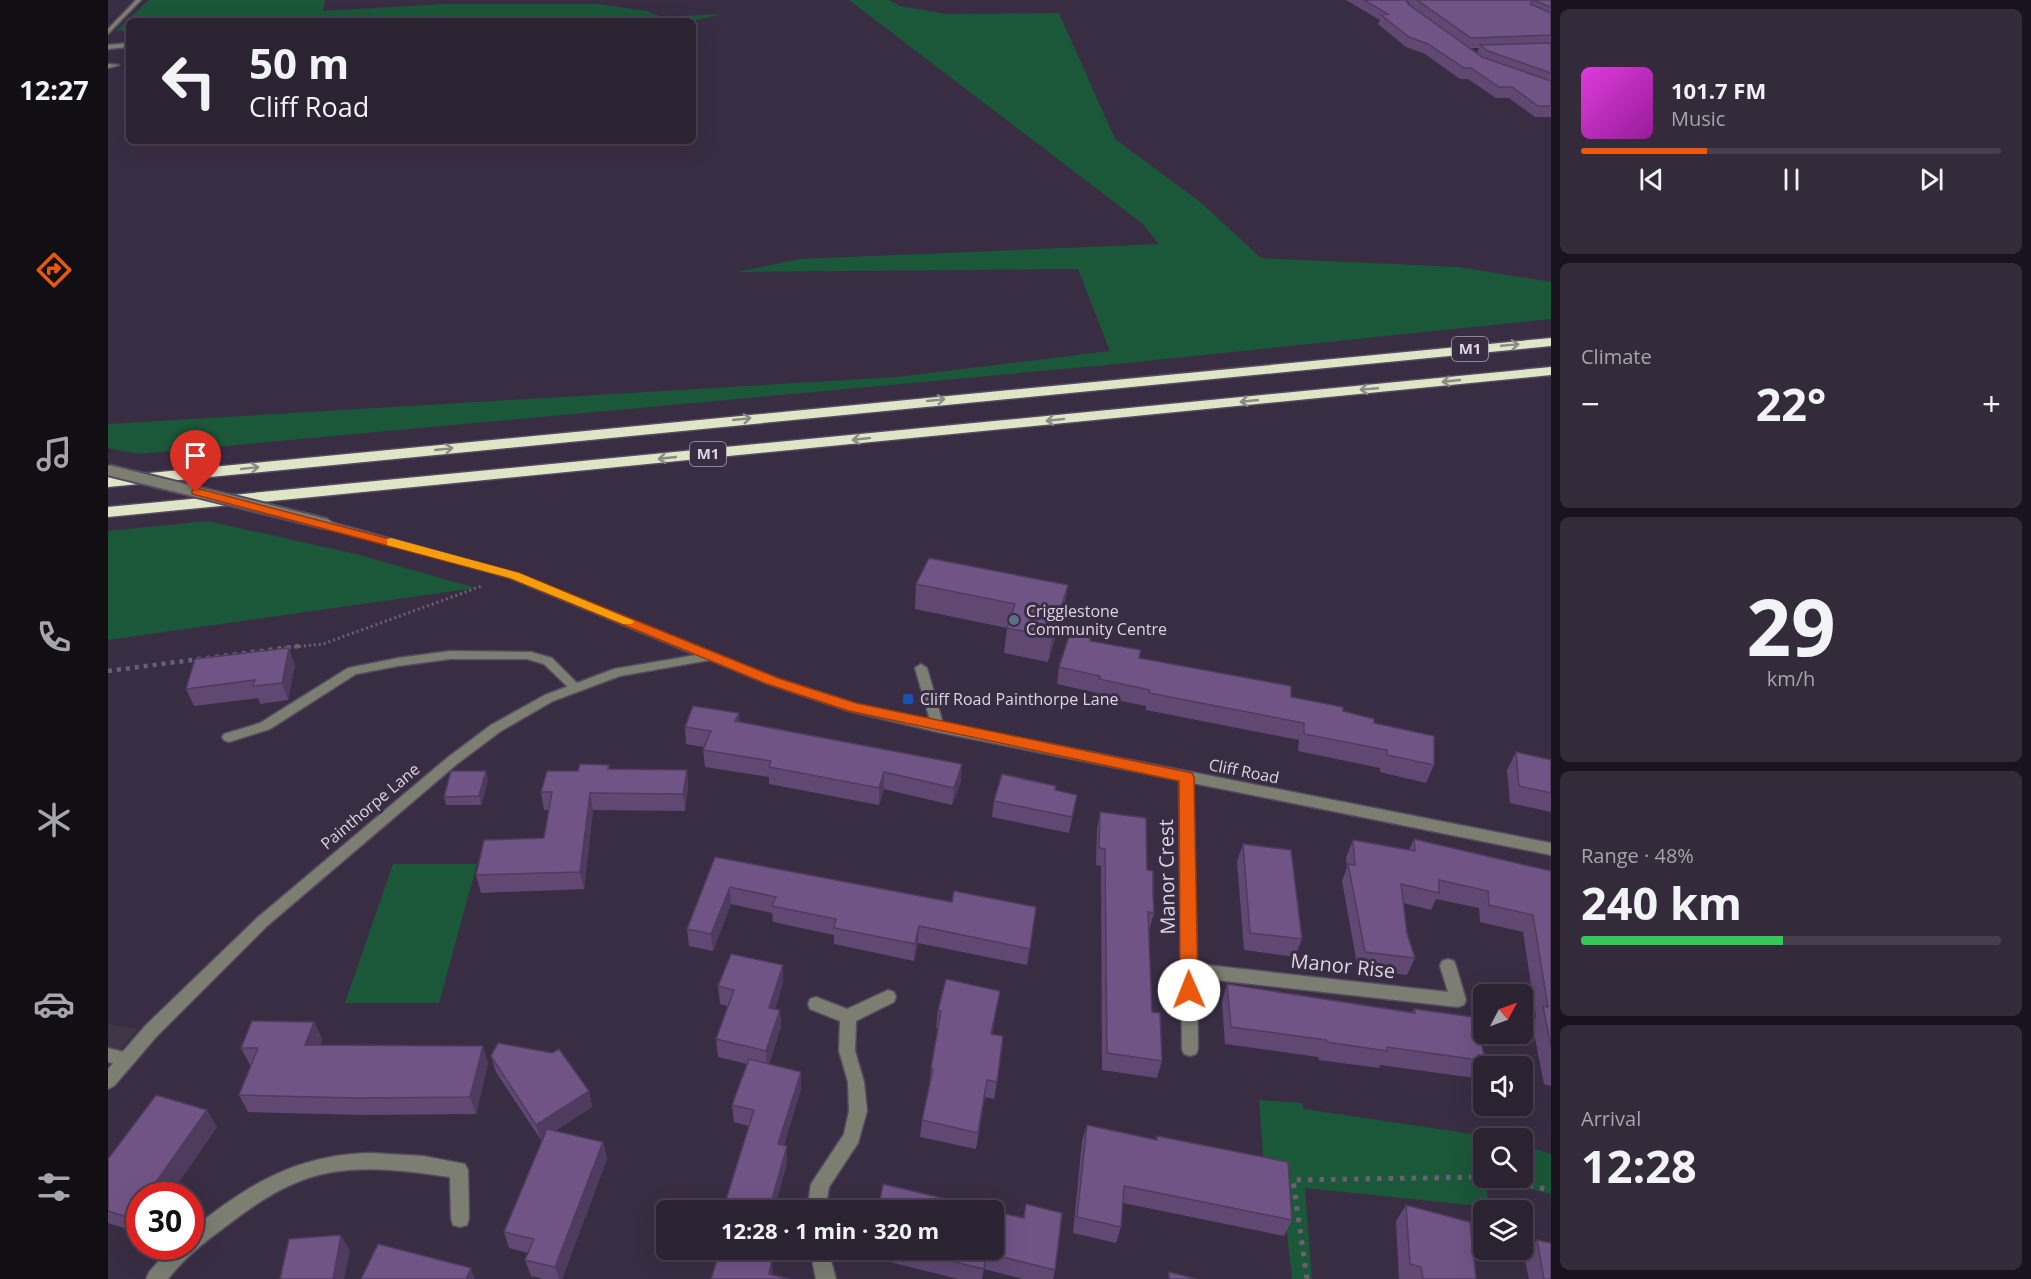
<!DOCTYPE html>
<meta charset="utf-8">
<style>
:root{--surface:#2b2232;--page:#332a3a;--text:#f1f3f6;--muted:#a6a4ac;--line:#473f4d;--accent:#ea580c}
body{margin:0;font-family:"Open Sans",sans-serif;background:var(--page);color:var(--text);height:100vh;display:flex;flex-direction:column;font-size:22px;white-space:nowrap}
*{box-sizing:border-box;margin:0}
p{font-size:20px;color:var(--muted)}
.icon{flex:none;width:33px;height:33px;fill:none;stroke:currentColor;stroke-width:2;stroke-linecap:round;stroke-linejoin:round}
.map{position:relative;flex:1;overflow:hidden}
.side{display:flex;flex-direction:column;gap:9px;padding:9px;background:#18131c;width:480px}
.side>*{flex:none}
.hud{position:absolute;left:18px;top:18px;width:570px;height:126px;border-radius:9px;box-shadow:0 6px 24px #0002,0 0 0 2px var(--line);background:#2b2232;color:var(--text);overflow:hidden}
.needle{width:39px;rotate:49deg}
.controls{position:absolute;left:1365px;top:984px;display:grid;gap:12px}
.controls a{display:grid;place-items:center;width:60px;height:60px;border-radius:9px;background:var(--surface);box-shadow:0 6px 24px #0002,0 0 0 2px var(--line);font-size:30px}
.speed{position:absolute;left:18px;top:1182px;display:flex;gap:12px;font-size:30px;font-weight:700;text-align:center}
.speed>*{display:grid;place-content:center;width:78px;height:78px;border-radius:50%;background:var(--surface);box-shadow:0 6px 24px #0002,0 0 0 2px var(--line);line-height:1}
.speed .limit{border:9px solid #d22;background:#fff;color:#111}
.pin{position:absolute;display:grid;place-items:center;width:51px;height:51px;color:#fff;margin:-62px -26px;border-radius:50% 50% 50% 0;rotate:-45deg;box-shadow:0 0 6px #0007}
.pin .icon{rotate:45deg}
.me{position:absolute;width:66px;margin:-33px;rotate:359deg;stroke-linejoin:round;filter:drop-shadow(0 0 4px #0008)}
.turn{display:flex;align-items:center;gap:21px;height:126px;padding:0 24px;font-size:27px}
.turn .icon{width:78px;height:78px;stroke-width:2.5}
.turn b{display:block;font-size:42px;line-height:51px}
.big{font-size:45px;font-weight:700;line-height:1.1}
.side .widget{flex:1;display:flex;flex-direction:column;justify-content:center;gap:9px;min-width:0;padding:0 21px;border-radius:9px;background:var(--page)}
.side .dial{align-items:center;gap:0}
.dial b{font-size:78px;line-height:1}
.song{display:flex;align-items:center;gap:18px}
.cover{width:72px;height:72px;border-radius:9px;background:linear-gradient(135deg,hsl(300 70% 55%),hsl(300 70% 35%))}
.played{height:6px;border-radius:3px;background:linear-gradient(90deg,var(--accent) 30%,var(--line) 30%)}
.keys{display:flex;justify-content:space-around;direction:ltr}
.heat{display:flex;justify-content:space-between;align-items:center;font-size:33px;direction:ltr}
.charge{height:9px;border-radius:4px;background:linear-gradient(90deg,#34c759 48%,var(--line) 0)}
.trip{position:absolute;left:548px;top:1200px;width:348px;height:60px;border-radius:9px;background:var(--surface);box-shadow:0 6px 24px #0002,0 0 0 2px var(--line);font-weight:700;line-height:60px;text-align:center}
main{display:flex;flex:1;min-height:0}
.menu{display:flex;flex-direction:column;width:108px;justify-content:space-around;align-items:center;background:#110e14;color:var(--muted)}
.menu .icon{width:42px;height:42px}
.menu .selected{color:var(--accent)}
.menu b{font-size:27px;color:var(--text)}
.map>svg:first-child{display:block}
</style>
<main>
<nav class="menu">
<b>12:27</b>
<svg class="icon selected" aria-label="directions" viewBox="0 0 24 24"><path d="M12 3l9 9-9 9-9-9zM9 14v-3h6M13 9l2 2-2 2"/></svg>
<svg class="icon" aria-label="music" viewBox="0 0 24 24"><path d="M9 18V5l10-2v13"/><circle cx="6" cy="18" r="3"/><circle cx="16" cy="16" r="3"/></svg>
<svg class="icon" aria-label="phone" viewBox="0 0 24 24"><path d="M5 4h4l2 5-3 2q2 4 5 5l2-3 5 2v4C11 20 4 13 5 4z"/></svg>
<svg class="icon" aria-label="climate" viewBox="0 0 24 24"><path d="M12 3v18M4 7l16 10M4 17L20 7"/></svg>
<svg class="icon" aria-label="car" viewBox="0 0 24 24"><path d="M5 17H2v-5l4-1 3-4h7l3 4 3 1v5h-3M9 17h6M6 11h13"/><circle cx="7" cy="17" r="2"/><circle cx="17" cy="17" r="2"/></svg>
<svg class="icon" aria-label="filters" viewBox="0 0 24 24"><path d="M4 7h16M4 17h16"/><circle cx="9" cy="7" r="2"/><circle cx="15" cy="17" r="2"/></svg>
</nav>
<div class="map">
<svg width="1443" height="1279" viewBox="0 0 1443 1279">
<rect width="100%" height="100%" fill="#392d43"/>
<!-- education -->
<path fill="#413645" d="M0 1024 30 1029 0 1062Z"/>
<!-- green -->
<path fill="#1b5739" d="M41 0H217L215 11 337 4H489L538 11 554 17 616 14 583 21H21V30L8 31Z
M741 0H781L792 6 838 14 951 13 1007 139 1091 201 1153 258 1351 267 1443 282V319L999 365 30 454 0 448V424L789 377 1002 351 970 269 628 272 693 259 1051 244 1035 224Z
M100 521 248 554 368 588 0 640V531Z
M285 864H369L331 1003H237Z
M1151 1100 1194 1103 1196 1109 1391 1138H1376V1178H1414L1415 1145 1443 1154V1194L1378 1179 1381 1207 1197 1188 1204 1279H1184L1172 1171 1156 1167Z"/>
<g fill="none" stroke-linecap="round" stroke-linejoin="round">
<!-- service casing -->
<g stroke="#564b60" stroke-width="3">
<path id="service" d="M21 43V47L0 49V45Z
M0 64 11 65 0 68Z
M342 651 423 652 444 658 474 688 472 691H464L436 664 419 659H342L290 666 248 674 162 729 121 742 116 740 114 737 116 734 152 723 240 668 290 658Z
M813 664 819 668 836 727 835 730H825L824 727 807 668Z
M0 1048 24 1054 26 1059 24 1064 18 1067 0 1062Z"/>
</g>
<!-- minor casing -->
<g stroke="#564b60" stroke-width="3">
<path id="minor" d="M28 0H33L0 34V29Z
M1078 772 1083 774 1085 777 1089 964 1340 992 1332 966 1334 961 1340 959 1346 961 1348 966 1358 1000 1356 1005 1350 1007 1089 978 1090 1049 1088 1054 1082 1056 1076 1054 1074 1049 1071 777 1073 774Z
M780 990 786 992 788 997 786 1002 748 1021 747 1051 756 1082 759 1111 750 1143 721 1187 717 1210H699L703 1184 736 1134 741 1111 740 1082 731 1051 732 1021 702 1009 700 1004 702 999 708 997 739 1009Z
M262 1153 315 1156 357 1164 360 1170 361 1218 359 1225 352 1227 345 1225 343 1218 342 1177C294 1170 239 1162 192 1181 166 1191 143 1207 121 1224 99 1240 77 1257 60 1279H38L41 1272 64 1246H82V1231C139 1185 187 1155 262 1153Z
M702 1250H720L728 1279H708Z"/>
</g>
<!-- tertiary casing -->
<g stroke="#564b60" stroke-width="3">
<path id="tertiary" d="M219 521 410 574 668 678 748 704 830 722 1443 843V855L830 732 741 711 660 684 602 660 512 676 445 701 393 731 349 764 159 926 49 1036 6 1086 0 1089V1069L37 1026 149 918 339 758 383 725 437 695 506 669 588 655 402 578 215 526 214 524 215 522Z"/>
</g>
<!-- motorway casing -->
<g stroke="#564b60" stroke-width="3">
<path id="motorway" d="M1443 338V346L0 487V477Z
M1443 367V375L0 517V507Z"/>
</g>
<!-- path-far2 -->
<path stroke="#6a6073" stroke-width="3" stroke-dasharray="2 3" stroke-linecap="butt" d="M176 648 215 644 374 586"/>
<!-- path-far1 -->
<path stroke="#6a6073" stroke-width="4.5" stroke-dasharray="4 5" stroke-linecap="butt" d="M0 671 191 646"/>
<!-- path -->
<path stroke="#6a6073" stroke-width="5" stroke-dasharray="4.5 7" stroke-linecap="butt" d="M1387 1178 1443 1190
M1199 1279 1185 1180 1376 1177"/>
<!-- service -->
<use href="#service" fill="#7b7e71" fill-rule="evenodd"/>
<!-- minor -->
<use href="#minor" fill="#7b7e71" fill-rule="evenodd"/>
<!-- tertiary -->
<use href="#tertiary" fill="#7b7e71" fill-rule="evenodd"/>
<!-- motorway -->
<use href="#motorway" fill="#dfe6c7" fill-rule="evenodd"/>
<!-- tertiary-bridge casing -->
<g stroke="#564b60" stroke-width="14" stroke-linecap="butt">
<path id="tertiary-bridge" d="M0 470 219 524"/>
</g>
<!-- tertiary-bridge -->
<use href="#tertiary-bridge" stroke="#7b7e71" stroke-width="10"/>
</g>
<!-- wall -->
<path fill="#604873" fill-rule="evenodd" d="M1238 0H1298L1300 4 1303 6 1299 0H1443V117H1427L1401 98H1388L1360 79H1352L1317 54 1298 47 1270 24 1272 20ZM1363 48H1371L1369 53Z
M808 584 960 585 956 610 940 662 896 653 899 628 807 609Z
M983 641 1031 658 1235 711 1266 723 1326 765 1318 783 1272 772V768L1190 751 1191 740 1038 710V706L988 696 989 693 949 684 951 667Z
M187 665 180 700 152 704 150 698 86 706 78 689Z
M631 713V722L853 781 844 805 776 789 771 805 661 784V777L597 767 595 750 596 747 578 744 577 727Z
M1408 752 1443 760V812L1402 803 1399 770Z
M501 765 502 769 579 770 580 787 577 811 485 810 476 889 373 893 368 875 436 838 441 810H436L433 792 470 771Z
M380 780 373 805H338L336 797Z
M947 790 969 795 961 833 884 817 886 801Z
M992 812 1039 870 1046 913 1041 930 1044 1012 1054 1061 1049 1078 994 1070 993 866 988 865 989 829Z
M1306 839 1443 871V1086L1436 1084 1424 1023 1428 1017 1415 932 1372 922 1371 908 1328 899 1323 910 1295 903 1299 933 1307 958 1299 975 1250 969 1234 881 1239 868 1238 858 1245 840 1301 850Z
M1135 844 1194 939 1187 957 1136 950 1129 861Z
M607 857 844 902 928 907 919 965 810 943 806 961 726 944V935L665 922 664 913 623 904 605 951 581 946 579 929Z
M675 983 667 1009 672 1010 673 1027 661 1064 693 1089 676 1145 679 1163 666 1210H618L617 1203 641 1126 626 1122 624 1105 639 1064 610 1057 608 1039 620 1006 612 1004 610 986Z
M1119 984 1304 1012 1306 1009 1378 1061 1367 1078 1272 1065 1271 1068 1211 1060 1210 1057 1117 1044 1114 1002Z
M889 1008 884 1034 889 1082 886 1099 877 1097 868 1149 812 1137 814 1120 821 1085 823 1068 830 1028H828L830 1010Z
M206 1022 214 1039 212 1045 380 1063 368 1114 256 1115 140 1112 131 1095 143 1065H142L133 1048Z
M383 1056 481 1091 484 1107 447 1131 495 1142 499 1159 454 1279H436L423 1276 417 1260 420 1253 401 1248 396 1232 435 1139 433 1140 388 1072Z
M979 1125 1048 1140 1049 1136 1184 1220 1176 1236 1015 1203 1013 1227 1008 1243 965 1233 974 1141Z
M109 1127 61 1196H32V1233L0 1223V1159Z
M918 1204 947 1270 945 1279H915L876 1269 874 1279H850L762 1257V1250H885L915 1218Z
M1298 1205 1368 1279H1291L1288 1221Z
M1429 1240 1443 1279H1421L1416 1256Z"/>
<!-- shaded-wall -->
<path fill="#4e3b5e" d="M960 585 956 610 940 662 944 637Z
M181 648 187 665 180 700 174 683Z
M631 713 632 730 627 721Z
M854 764 853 781 844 805 846 788Z
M579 770 580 787 577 811 575 794Z
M378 771 380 780 373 805 371 796Z
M776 772V789L771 805V788Z
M482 793 485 810 476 889 472 872Z
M622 887 623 904 605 951 603 934Z
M811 926 810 943 806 961 807 944Z
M675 965V983L662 1025 661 1008Z
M672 1010 673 1027 659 1068 658 1051Z
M206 1022 214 1039 205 1062 197 1045Z
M375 1046 380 1063 368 1114 362 1097Z
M693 1072V1089L671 1161 670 1144Z
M481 1091 484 1107 433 1140 428 1125Z
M99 1110 109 1127 61 1196H38Z
M495 1142 499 1159 454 1279H451L447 1267Z
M679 1146V1163L666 1210H661Z
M32 1204V1231L22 1218Z
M233 1235 242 1251 236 1279H225Z
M656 1250H661L654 1275 653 1259Z
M664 1261 665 1277 661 1274Z
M363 1268 367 1279H358Z"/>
<!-- building -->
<path fill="#705486" stroke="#4e3b5e" stroke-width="1.5" d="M1256 0H1298L1300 4 1374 57 1443 81V106H1430L1404 87H1391L1363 68H1356L1320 44 1301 37 1273 15 1280 14Z
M1309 0H1443V7L1425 0 1422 4 1443 13V35L1363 38Z
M1443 43V73L1380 51 1372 45Z
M821 558 960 585 944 637 899 628 907 604 808 584Z
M962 633 983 638 982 641 1033 650 1031 658 1183 686V697L1235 707V711L1266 719V723L1326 736V765L1279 755V750L1196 734V723L1041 693 1042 690 991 679 992 676 951 667Z
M181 648 174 683 145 686 147 680 78 689 87 659Z
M585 706 631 713 627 721 854 764 846 788 776 772 771 788 661 767 663 761 595 750 603 731 577 727Z
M1408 752 1443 760V793L1411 786Z
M472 764 501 765 500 769 579 770 575 794 482 793 472 872 368 875 376 840 436 838 444 792H433L439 771H470Z
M343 771H378L371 796 336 797Z
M894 774 948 786 947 790 969 795 964 817 886 801Z
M992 812 1038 818 1039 870 1045 871V892L1046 913 1040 912 1044 1012 1052 1013 1054 1061 999 1053 997 849 991 848Z
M1306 839 1443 871V1047L1435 1006 1440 1007 1425 915 1381 905 1380 891 1331 880V893L1293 884 1299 933 1307 958 1257 952 1240 864 1247 865 1245 840 1307 851Z
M1135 844 1183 850 1194 939 1142 933Z
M607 857 844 902 846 891 928 907 922 949 811 926 807 944 726 928 728 919 664 906 668 897 622 887 603 934 579 929Z
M623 954 675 965 661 1008 672 1010 658 1051 608 1039 626 990 610 986Z
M838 979 892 991 883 1034 895 1036 889 1082 879 1080 870 1133 814 1120 825 1069 823 1068 833 1011 830 1010Z
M1119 984 1307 1013 1306 1009 1366 1017 1378 1061 1279 1047V1051L1219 1042 1218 1040 1123 1027Z
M144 1021 206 1022 197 1045 375 1046 362 1097 248 1098 131 1095 150 1048H133Z
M390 1043 444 1053 451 1049 481 1091 428 1125 383 1056Z
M641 1059 693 1072 670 1144 679 1146 661 1210H623L624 1205 617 1203 646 1110 624 1105Z
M48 1095 99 1110 38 1196H32V1204L22 1218 0 1211V1159Z
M979 1125 1049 1140V1136L1180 1162 1184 1220 1016 1186 1013 1227 969 1217Z
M439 1129 495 1142 447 1267 417 1260 426 1239 396 1232Z
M775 1184 885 1210H770Z
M918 1204 954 1213 947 1270 878 1253 876 1269 796 1250H885V1211L916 1218Z
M1298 1205 1362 1222 1368 1279H1315L1313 1267 1302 1264Z
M233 1235 225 1279H172L181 1239Z
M1429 1240 1443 1243V1279H1436Z
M270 1244 363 1268 358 1279H253Z
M612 1250H656L653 1259 664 1261 661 1274 682 1279H603Z
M1061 1272 1089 1279H1061Z"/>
<!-- one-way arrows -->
<defs><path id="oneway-shaft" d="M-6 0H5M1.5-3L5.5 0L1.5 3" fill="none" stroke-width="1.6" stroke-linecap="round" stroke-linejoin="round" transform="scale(1.5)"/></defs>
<g stroke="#8c8a85">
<use href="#oneway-shaft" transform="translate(1402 345) rotate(-5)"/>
<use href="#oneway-shaft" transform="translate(1343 381) rotate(174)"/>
<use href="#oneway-shaft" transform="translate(1261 389) rotate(175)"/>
<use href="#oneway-shaft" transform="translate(828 400) rotate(-6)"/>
<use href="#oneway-shaft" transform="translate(1141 401) rotate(174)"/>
<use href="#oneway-shaft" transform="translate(634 419) rotate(-6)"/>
<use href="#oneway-shaft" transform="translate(947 420) rotate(174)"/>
<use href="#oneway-shaft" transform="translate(753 439) rotate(174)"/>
<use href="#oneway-shaft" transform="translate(336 449) rotate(-6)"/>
<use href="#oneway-shaft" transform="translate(559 458) rotate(174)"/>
<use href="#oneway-shaft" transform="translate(142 468) rotate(-6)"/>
</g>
<!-- route -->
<path fill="#ea580c" stroke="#983908" stroke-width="1.5" d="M88 488 411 573 670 678 748 703 1084 773 1086 777 1090 990 1087 995 1081 998 1074 995 1072 990 1071 781 741 711 659 684 402 578 84 494V490Z"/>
<!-- slow -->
<path fill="#f59e0b" d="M283 538 411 573 526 621 524 624H515L402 578 279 545V539Z"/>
<!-- markers -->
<circle fill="#5c6f8a" stroke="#392d43" stroke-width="2" cx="906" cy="620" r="6"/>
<rect fill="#1a4fb4" stroke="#392d43" stroke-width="2" x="794" y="693" width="12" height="12" rx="3"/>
<g text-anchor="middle" stroke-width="6" stroke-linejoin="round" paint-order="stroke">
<!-- shield labels -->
<g fill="#392d43" stroke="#aba3b3" stroke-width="1.5">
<rect x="1344" y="337" width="36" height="24" rx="4.5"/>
<rect x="582" y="442" width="36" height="24" rx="4.5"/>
</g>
<g font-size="15" font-weight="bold" fill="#dcd5e3">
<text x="1362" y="354">M1</text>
<text x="600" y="459">M1</text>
</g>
<!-- poi labels -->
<g font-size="16" fill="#dcd5e3" stroke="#392d43" text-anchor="start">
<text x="918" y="617">Crigglestone<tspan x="918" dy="18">Community Centre</tspan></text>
<text x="812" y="705">Cliff Road Painthorpe Lane</text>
</g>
<!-- street labels -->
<g font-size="16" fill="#dcd5e3" stroke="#392d43">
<text transform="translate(1136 771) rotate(11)" y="6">Cliff Road</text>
<text transform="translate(262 806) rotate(-40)" y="6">Painthorpe Lane</text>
</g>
<!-- near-street labels -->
<g font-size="20" fill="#dcd5e3" stroke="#392d43">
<text transform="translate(1059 877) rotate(-91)" y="7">Manor Crest</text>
<text transform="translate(1235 966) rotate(6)" y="7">Manor Rise</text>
</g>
</g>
</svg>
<div class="controls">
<a><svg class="needle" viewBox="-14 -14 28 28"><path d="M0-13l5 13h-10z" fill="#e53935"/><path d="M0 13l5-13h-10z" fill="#a6a4ac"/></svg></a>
<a><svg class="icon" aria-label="sound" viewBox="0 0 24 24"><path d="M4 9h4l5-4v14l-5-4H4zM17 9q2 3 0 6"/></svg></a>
<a><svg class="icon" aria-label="search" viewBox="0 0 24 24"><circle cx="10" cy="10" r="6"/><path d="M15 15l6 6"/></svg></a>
<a><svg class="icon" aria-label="layers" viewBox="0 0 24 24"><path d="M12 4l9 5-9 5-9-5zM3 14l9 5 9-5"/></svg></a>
</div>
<div class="speed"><div class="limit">30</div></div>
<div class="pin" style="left:88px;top:492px;background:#d93025"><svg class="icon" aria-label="arrive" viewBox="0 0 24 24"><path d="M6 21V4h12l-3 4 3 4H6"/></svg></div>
<svg class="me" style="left:1081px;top:990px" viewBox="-20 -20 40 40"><circle r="19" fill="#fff"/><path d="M0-13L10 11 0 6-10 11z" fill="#ea580c"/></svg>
<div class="trip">12:28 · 1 min · 320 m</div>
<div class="hud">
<div class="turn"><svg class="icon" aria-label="left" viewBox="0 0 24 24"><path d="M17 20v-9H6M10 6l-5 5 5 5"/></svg><div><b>50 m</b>Cliff Road</div></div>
</div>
</div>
<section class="side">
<div class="widget">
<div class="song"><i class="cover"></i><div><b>101.7 FM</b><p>Music</p></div></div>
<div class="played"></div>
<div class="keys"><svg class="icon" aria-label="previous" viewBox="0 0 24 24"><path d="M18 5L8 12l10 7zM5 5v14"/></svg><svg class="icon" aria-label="pause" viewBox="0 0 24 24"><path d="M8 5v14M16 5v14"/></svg><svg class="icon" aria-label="next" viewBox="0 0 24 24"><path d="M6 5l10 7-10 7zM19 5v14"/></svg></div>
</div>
<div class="widget"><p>Climate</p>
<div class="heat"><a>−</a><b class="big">22°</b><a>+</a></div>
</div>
<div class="widget dial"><b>29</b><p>km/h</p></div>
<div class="widget"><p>Range · 48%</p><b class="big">240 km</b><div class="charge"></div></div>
<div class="widget"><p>Arrival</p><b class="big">12:28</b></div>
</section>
</main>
